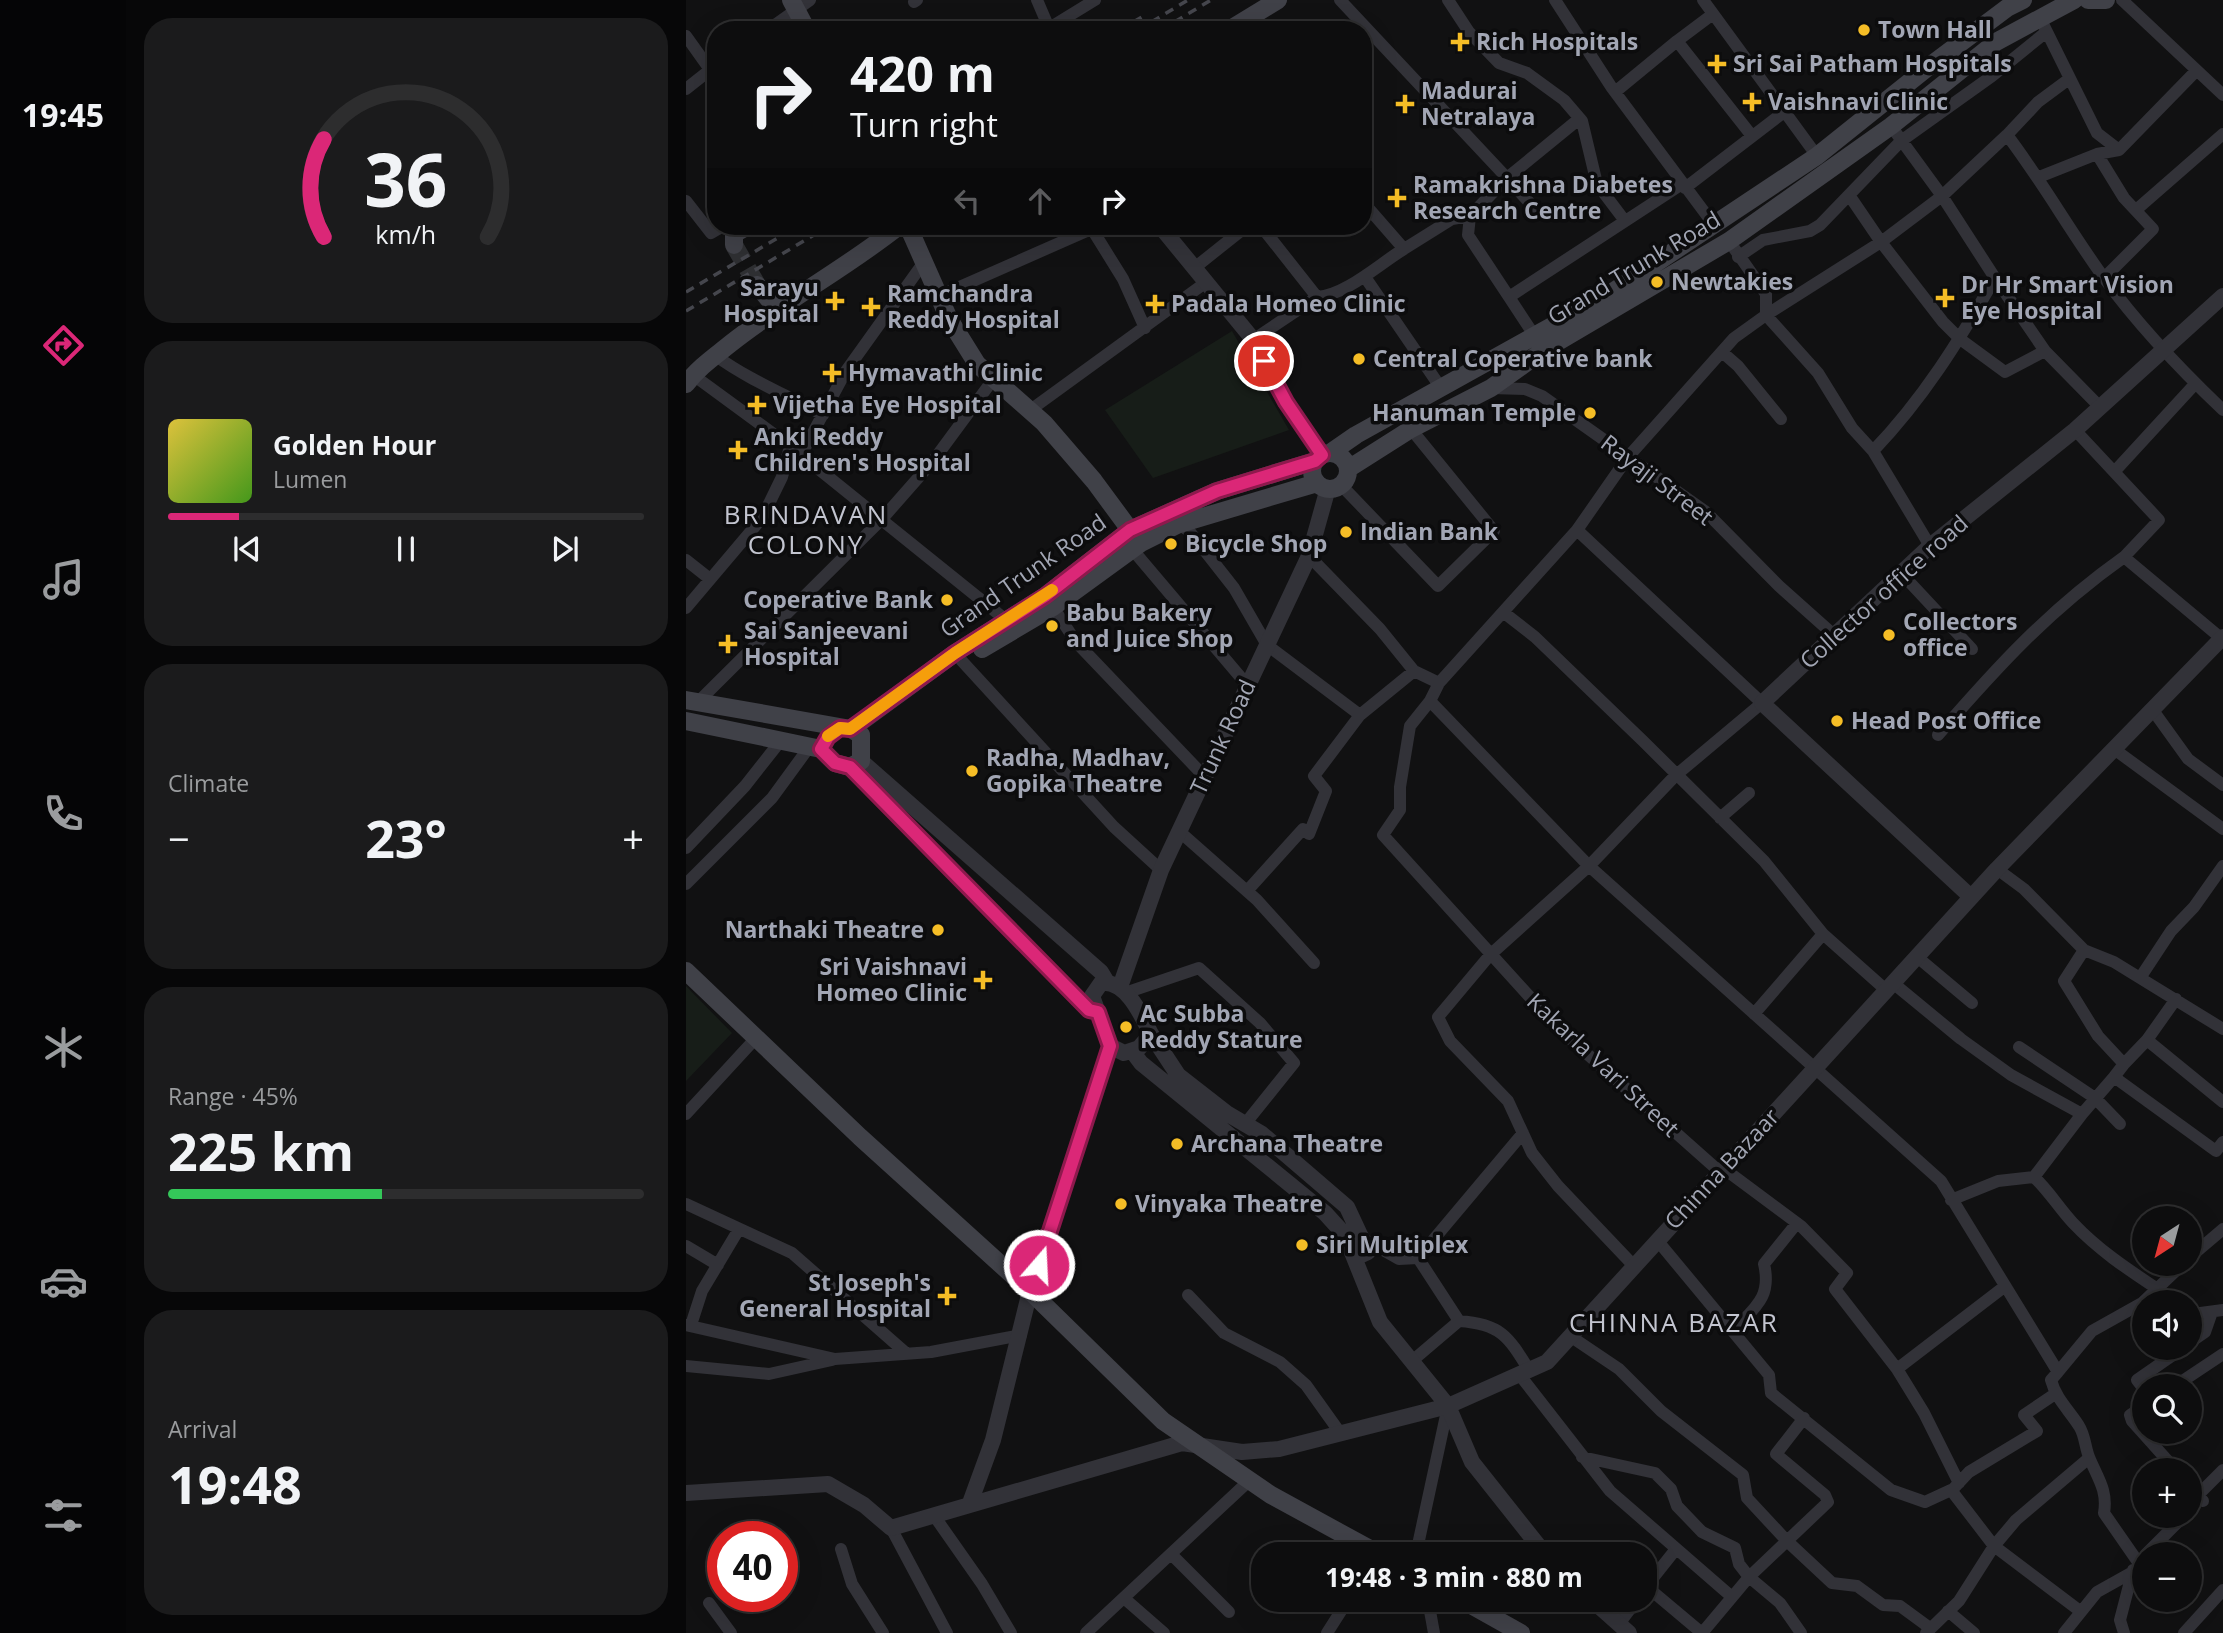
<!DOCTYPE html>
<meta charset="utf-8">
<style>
:root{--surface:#0d0d0e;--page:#1b1b1c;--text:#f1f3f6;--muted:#9a9c9e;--line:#2d2d2e;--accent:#db2777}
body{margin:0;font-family:"Open Sans",sans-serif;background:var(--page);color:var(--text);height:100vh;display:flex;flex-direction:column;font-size:26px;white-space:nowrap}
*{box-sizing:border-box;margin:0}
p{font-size:23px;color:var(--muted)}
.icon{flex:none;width:38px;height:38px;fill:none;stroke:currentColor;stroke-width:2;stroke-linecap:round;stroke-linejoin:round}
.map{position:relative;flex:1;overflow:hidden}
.side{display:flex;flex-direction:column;gap:18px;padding:18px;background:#070708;width:560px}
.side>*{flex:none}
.hud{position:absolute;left:21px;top:21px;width:665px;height:214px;border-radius:28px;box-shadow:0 7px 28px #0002,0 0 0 2px var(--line);background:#0d0d0e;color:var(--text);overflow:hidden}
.needle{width:46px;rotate:216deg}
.tools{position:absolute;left:1446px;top:1206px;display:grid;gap:14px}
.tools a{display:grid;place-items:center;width:70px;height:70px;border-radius:50%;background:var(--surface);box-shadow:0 7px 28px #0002,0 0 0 2px var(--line);font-size:35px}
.speed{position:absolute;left:21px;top:1521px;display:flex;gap:14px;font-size:35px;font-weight:700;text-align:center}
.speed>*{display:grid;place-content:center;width:91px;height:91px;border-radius:50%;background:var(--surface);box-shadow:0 7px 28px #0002,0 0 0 2px var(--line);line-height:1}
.speed .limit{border:10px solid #d22;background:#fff;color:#111}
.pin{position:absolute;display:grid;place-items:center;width:60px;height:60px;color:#fff;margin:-30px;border:4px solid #fff;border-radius:50%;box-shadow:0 2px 7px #0007}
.me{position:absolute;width:77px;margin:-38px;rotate:19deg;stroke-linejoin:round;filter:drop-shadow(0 0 5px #0008)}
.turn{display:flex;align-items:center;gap:24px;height:147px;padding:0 28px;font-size:32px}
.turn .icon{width:91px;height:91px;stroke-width:2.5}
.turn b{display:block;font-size:49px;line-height:60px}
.lanes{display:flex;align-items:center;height:66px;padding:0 28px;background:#0003;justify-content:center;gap:35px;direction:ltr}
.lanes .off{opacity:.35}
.big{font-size:52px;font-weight:700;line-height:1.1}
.side .tile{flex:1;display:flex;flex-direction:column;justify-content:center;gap:10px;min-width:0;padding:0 24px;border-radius:28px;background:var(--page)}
.side .dial{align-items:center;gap:0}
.dial svg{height:182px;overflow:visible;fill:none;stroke:var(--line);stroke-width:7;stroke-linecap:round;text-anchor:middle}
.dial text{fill:var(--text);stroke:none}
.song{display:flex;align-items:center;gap:21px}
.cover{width:84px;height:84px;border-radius:10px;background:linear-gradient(135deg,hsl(50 70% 55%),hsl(100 70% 35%))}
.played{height:7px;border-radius:4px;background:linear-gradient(90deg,var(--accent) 15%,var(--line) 15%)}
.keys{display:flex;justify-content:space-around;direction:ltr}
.heat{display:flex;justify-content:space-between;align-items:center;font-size:38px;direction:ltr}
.charge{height:10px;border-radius:5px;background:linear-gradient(90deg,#34c759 45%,var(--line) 0)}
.trip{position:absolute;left:565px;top:1542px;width:406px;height:70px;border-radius:28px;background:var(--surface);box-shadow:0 7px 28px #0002,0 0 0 2px var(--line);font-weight:700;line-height:70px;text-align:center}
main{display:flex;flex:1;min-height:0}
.tabs{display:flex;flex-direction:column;width:126px;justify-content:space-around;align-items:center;background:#050506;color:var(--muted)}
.tabs .icon{width:49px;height:49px}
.tabs .current{color:var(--accent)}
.tabs b{font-size:32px;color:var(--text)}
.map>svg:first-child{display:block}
</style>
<main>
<nav class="tabs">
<b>19:45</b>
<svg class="icon current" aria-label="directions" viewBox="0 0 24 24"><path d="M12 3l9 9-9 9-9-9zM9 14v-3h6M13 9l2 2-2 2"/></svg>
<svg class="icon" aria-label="music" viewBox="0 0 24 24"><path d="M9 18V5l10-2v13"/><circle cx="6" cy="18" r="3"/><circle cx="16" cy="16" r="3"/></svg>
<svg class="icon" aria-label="phone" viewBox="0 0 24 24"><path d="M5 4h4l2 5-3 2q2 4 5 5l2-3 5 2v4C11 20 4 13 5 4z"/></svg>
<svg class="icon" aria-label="climate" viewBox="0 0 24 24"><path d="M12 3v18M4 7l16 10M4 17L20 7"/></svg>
<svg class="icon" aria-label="car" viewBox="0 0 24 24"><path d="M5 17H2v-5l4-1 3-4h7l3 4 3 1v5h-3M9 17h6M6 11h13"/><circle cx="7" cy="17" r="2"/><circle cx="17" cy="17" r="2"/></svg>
<svg class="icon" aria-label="filters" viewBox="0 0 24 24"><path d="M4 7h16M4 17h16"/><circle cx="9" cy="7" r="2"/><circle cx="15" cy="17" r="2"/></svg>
</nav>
<section class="side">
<div class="tile dial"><svg viewBox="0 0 100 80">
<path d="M14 69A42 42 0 1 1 86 69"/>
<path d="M14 69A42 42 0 0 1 14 26" stroke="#db2777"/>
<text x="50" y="56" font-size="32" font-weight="700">36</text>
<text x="50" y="72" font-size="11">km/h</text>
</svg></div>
<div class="tile">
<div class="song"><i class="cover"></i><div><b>Golden Hour</b><p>Lumen</p></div></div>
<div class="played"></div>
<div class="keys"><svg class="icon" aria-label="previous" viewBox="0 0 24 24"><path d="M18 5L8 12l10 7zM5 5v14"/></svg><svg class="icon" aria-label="pause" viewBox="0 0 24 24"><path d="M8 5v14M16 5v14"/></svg><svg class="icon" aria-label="next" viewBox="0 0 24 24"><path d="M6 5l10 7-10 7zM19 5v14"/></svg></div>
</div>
<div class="tile"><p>Climate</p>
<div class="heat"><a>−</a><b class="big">23°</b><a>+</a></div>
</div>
<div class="tile"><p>Range · 45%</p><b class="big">225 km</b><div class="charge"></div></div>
<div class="tile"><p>Arrival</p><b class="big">19:48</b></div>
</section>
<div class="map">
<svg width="1537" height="1633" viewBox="0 0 1537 1633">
<rect width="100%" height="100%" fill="#111112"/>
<!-- green -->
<path fill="#171d18" d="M546 331 603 430 467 478 419 410Z
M0 986 46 1033 0 1081Z"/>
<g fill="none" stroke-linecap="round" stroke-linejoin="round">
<!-- secondary-tunnel -->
<path stroke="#2e2f32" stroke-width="18" stroke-dasharray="18 9" stroke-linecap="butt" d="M48 245 71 285"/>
<!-- minor -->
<path stroke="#323238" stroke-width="12" d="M351 0 363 28
M654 0 821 178 784 216 782 235 823 297
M762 0 783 32 813 63 841 73 878 100 896 121 911 184 939 221
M869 0 926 88 1028 225
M1017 0 1131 156
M1436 0 1537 95
M228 2 231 0
M1358 26 1411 133 1433 150
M82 30 124 0
M360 30 409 0
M0 36 30 78
M991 41 1027 14
M0 89 29 66
M929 92 991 41 1066 136
M1205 126 1256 196 1309 278C1273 341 1237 399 1187 451L1244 546
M1321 135 1352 102 1383 79
M1411 154 1438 198 1467 229 1418 278
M1353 177 1411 154 1433 150 1510 71
M999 188 1098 112
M1163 195 1195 242 1257 322 1274 339 1319 372 1359 351
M0 201 25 233 37 226
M677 202 718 249 766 219 784 216
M1450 210 1537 134
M853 213 821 178 893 119
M575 226 631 297C660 295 693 264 718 249
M406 229 437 279 459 328
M1052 257 1077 240 1124 231 1134 225 1215 141 1306 76 1359 33
M507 269 561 226
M679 277 755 388
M1309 278 1359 351 1414 407
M253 296 412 226
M848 335 823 297 996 184
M567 340 631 297
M1036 352 1052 366 1095 419
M30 356C63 380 101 395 137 415
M7 375 104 446 320 620
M805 388 839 389 856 396 1020 512 1093 586 1149 636
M343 411 519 283
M1389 430 1473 520 1438 557 1536 639
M1187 451 1166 428 1132 373 1080 315 1195 242 1256 196 1321 135C1356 181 1384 231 1418 278 1453 326 1495 370 1537 410
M115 455 160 371 238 262
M1429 471 1509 384
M655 485 752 586 808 531 725 429
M493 524 504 532 548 588 581 645 674 715 728 671 694 629 623 556
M446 549 562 686
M0 560 24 579
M1216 574 1286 649
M367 607 390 642 517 775
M0 608 76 518 96 477 104 446
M817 612 849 637 957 741 1078 861 1137 934 1200 990
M275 660 428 827 475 870
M728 671 753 683
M744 701 753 683 891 530
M12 702 196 519 247 461 306 381
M1466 709 1502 759 1537 785
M1252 735C1312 666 1362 611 1438 557
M1428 749 1537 829
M1034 818 1063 793
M494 832 571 900 628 963
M623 834 640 791 628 776 674 715
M0 848 59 786 96 739
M1311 869 1338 889 1398 950 1428 962 1537 1029
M0 884 86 798 124 746
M561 891 617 829
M1398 950 1378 981 1412 1036 1438 1064 1428 1077 1530 1151 1537 1142
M1230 956 1286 1003
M1454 978 1485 931 1508 907 1537 866
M1207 983 1275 1039 1325 1075 1396 1114 1428 1077
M439 993 513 968 574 1023 608 1063 559 1124
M1068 1014 1137 934
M1461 1040 1490 999
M1333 1047 1409 1098 1434 1124
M1438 1064 1461 1040 1537 1102
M0 1114 70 1038
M1037 1168 1115 1226 1161 1273 1149 1289 1211 1369 1238 1413 1273 1483
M1034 1172 872 1028 697 835 714 810V787L724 726 744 701 903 866 1255 1181 1372 1372 1365 1380C1370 1399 1383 1410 1393 1426 1399 1435 1399 1447 1403 1457 1411 1477 1422 1490 1418 1513L1452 1562
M1348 1177C1363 1191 1373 1208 1387 1223 1417 1255 1454 1277 1491 1302
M1265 1200 1312 1181 1348 1177 1396 1114
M0 1204 106 1253 220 1353
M676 1238 713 1259 732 1258 837 1133
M971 1240 1083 1375 1085 1393 1205 1490 1239 1502 1265 1490 1308 1546 1394 1611
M0 1246 32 1265
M1503 1258 1537 1229
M948 1266 872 1186 846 1153 822 1101 764 1041 752 1017 804 955 903 866 989 776 1076 703 891 530 942 457 1048 338 1080 315V294L1043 241
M502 1295 538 1333 594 1362 620 1385 655 1434
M1503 1311 1507 1314 1537 1310
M773 1321C815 1324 822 1336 843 1370
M0 1325 149 1359 245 1352 335 1335
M5 1325 16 1291 53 1229
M1047 1331C1068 1308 1086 1298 1078 1264L1111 1223
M884 1336 933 1369 975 1411 1057 1475 1061 1498 1101 1541 1146 1583 1171 1586 1197 1605 1214 1606 1244 1628
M1503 1343 1519 1332 1526 1312
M726 1361 773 1321 732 1258
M0 1366 83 1374 146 1360
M1211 1369 1318 1287
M1372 1372 1406 1331 1456 1303 1497 1264
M833 1374 924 1491 1046 1597
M1489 1386 1537 1354
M1458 1389 1451 1380 1497 1348
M1458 1406 1444 1415 1446 1421 1490 1470
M896 1457 969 1473 985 1489 991 1506 1016 1532 1049 1548 1053 1564 1063 1577 1142 1502 1139 1495 1090 1454 1118 1418
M1503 1485 1517 1501
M1268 1488 1283 1472 1351 1431 1338 1415 1369 1394
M1506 1508 1512 1495 1537 1470
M249 1517 296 1584 325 1633
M205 1528 261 1633
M155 1549 166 1584 197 1633
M730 1554 762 1406
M1460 1554 1498 1516
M486 1555 543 1612
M960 1586 1016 1633
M959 1588 990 1549
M439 1599 478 1633
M742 1600 748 1633
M23 1603 45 1633
M1262 1611 1288 1633
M932 1625 951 1600
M400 1633 565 1479
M641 1633 662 1600
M1016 1633 1063 1577 1094 1603 1115 1633
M1240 1633 1273 1601 1308 1546 1330 1520 1403 1458
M1378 1633 1411 1592 1445 1573
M1438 1633 1434 1620 1447 1570
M1498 1633 1537 1590"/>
<!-- tertiary -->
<path stroke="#323238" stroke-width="16" d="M474 226 565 337 600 402 636 455
M175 761 415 972 421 982
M164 767 403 1010 412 1012
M1285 897 1076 703 1244 546 1389 430 1537 296
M415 983C440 980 455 1014 465 1034L453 1048 438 1053 424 1046 406 996Z
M434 987 475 870 623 556 642 488
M465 1034 492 1075 542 1114 576 1134 661 1207 682 1252 669 1258
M446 1051 455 1063 639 1213 659 1235 694 1322 762 1406 786 1462 859 1554
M0 1493 142 1484 178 1505 205 1528 496 1443 556 1452 593 1449 762 1406 861 1362 1311 869 1537 637
M284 1503 307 1440 344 1291 424 1046
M906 1600 943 1633"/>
<!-- secondary -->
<path stroke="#404148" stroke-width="18" d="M105 0 121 30
M1402 0H1420
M543 30 592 0
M222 226 263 319 291 364 358 423 408 481 450 538
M48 245V234L62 226
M71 285 85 302 103 298
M0 384C13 367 28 357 44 344 98 301 159 269 213 226
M644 453 670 435 922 295 1131 156 1241 68 1321 8 1337 0
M626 471a18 18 0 1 1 36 0a18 18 0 1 1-36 0Z
M662 469 725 429 805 388 858 350 1043 241 1205 126 1310 42 1388 0
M296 649 367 607 455 543 493 524 631 483
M0 700 165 729 175 735V761L164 767 149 763 135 749 0 721
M165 729 269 653 359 596 444 530 531 491 629 461
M0 971 174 1137 344 1291 477 1421 585 1495 693 1554
M776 1600 835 1633"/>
<!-- rail -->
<path stroke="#45464d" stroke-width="3.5" stroke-dasharray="9 7" stroke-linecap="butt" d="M434 30 459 15
M452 30 502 0
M475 30 525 0
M0 292 112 226
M0 311 143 226"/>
</g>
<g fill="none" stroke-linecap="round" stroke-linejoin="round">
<!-- route casing -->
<g stroke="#8e194d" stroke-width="18">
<path id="route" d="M353 1265 424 1046 412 1012 403 1010 164 767 149 763 135 749 142 737 154 728 164 729 269 653 359 596 444 530 531 491 629 461 636 455 600 402 578 361"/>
</g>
<!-- route -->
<use href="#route" stroke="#db2777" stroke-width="12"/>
<!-- slow -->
<path stroke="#f59e0b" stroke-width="12" d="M142 736 154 728 164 729 269 653 366 590"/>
</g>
<!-- markers -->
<g fill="#f5bd26" stroke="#0c0c0d" stroke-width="2.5">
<circle cx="1178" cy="30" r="7"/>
<path d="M770.5 31.5h7v7h7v7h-7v7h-7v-7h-7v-7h7z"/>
<path d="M1027.5 53.5h7v7h7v7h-7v7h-7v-7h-7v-7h7z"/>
<path d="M1062.5 91.5h7v7h7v7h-7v7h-7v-7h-7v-7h7z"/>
<path d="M715.5 93.5h7v7h7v7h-7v7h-7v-7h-7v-7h7z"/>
<path d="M707.5 187.5h7v7h7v7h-7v7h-7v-7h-7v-7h7z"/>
<circle cx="971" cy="282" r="7"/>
<path d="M1255.5 287.5h7v7h7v7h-7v7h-7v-7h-7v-7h7z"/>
<path d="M145.5 290.5h7v7h7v7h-7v7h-7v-7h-7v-7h7z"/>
<path d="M465.5 293.5h7v7h7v7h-7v7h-7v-7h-7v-7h7z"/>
<path d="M181.5 296.5h7v7h7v7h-7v7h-7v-7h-7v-7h7z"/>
<circle cx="673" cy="359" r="7"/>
<path d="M142.5 362.5h7v7h7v7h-7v7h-7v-7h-7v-7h7z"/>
<path d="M67.5 394.5h7v7h7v7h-7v7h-7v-7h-7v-7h7z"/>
<circle cx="904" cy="413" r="7"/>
<path d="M48.5 439.5h7v7h7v7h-7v7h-7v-7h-7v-7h7z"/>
<circle cx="660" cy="532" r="7"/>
<circle cx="485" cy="544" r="7"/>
<circle cx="261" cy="600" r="7"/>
<circle cx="366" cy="626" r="7"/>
<circle cx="1203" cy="635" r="7"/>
<path d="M38.5 633.5h7v7h7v7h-7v7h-7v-7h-7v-7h7z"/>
<circle cx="1151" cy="721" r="7"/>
<circle cx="286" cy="771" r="7"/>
<circle cx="252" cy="930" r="7"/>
<path d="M293.5 969.5h7v7h7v7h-7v7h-7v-7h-7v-7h7z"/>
<circle cx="440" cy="1027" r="7"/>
<circle cx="491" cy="1144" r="7"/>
<circle cx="435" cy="1204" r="7"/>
<circle cx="616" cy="1245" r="7"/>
<path d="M257.5 1285.5h7v7h7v7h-7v7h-7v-7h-7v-7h7z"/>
</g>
<g text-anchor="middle" stroke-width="7" stroke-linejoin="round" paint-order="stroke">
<!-- poi labels -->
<g font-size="23" font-weight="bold" fill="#a2a6b4" stroke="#0c0c0d" text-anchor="start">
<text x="1192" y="38">Town Hall</text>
<text x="790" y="50">Rich Hospitals</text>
<text x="1047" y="72">Sri Sai Patham Hospitals</text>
<text x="735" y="99">Madurai<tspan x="735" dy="26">Netralaya</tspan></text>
<text x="1082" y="110">Vaishnavi Clinic</text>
<text x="727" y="193">Ramakrishna Diabetes<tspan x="727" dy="26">Research Centre</tspan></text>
<text x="985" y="290">Newtakies</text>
<text x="1275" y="293">Dr Hr Smart Vision<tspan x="1275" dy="26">Eye Hospital</tspan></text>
<text x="133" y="296" text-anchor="end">Sarayu<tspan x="133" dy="26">Hospital</tspan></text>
<text x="201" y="302">Ramchandra<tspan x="201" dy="26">Reddy Hospital</tspan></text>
<text x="485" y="312">Padala Homeo Clinic</text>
<text x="687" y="367">Central Coperative bank</text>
<text x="162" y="381">Hymavathi Clinic</text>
<text x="87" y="413">Vijetha Eye Hospital</text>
<text x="890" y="421" text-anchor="end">Hanuman Temple</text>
<text x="68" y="445">Anki Reddy<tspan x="68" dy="26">Children's Hospital</tspan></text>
<text x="674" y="540">Indian Bank</text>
<text x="499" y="552">Bicycle Shop</text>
<text x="247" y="608" text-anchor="end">Coperative Bank</text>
<text x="380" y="621">Babu Bakery<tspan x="380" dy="26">and Juice Shop</tspan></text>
<text x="1217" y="630">Collectors<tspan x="1217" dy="26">office</tspan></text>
<text x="58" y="639">Sai Sanjeevani<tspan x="58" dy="26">Hospital</tspan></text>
<text x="1165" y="729">Head Post Office</text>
<text x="300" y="766">Radha, Madhav,<tspan x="300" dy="26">Gopika Theatre</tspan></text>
<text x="238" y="938" text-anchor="end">Narthaki Theatre</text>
<text x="281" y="975" text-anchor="end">Sri Vaishnavi<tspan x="281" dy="26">Homeo Clinic</tspan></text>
<text x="454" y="1022">Ac Subba<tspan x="454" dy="26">Reddy Stature</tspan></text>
<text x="505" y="1152">Archana Theatre</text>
<text x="449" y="1212">Vinyaka Theatre</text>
<text x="630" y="1253">Siri Multiplex</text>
<text x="245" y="1291" text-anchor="end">St Joseph's<tspan x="245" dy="26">General Hospital</tspan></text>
</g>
<!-- street labels -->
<g font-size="23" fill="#a2a6b4" stroke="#0c0c0d">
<text transform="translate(948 268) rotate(-31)" y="8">Grand Trunk Road</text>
<text transform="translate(971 480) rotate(37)" y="8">Rayaji Street</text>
<text transform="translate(337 576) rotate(-35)" y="8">Grand Trunk Road</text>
<text transform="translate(1198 592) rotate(-42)" y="8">Collector office road</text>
<text transform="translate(537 737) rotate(-65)" y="8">Trunk Road</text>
<text transform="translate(917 1065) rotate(43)" y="8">Kakarla Vari Street</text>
<text transform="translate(1036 1169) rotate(-47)" y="8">Chinna Bazaar</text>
</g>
<!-- quarter labels -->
<g font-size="26" letter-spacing="2" fill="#c3c5d0" stroke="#0c0c0d">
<text x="120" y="524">BRINDAVAN<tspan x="120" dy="30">COLONY</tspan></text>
<text x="988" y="1332">CHINNA BAZAR</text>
</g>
</g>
</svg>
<div class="tools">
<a><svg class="needle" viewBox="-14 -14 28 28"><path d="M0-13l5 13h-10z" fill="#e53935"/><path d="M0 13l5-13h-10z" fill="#9a9c9e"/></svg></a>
<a><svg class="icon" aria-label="sound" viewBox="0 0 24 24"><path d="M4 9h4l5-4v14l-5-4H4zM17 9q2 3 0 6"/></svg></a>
<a><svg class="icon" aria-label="search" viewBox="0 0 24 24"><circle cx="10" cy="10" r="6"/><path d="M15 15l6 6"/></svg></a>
<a>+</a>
<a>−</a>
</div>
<div class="speed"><div class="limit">40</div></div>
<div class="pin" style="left:578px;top:361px;background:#d93025"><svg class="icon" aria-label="arrive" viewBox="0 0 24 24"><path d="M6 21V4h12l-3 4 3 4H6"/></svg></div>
<svg class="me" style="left:353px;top:1265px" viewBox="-20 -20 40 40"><circle r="17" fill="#db2777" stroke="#fff" stroke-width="3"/><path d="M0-11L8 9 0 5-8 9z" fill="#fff"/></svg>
<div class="trip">19:48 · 3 min · 880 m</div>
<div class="hud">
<div class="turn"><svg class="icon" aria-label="right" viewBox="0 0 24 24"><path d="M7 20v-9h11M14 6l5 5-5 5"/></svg><div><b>420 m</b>Turn right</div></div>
<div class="lanes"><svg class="icon off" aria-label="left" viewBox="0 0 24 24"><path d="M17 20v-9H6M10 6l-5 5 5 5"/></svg><svg class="icon off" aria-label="ahead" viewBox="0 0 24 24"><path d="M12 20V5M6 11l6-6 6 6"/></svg><svg class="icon" aria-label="right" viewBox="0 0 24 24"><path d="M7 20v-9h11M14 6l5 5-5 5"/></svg></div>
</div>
</div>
</main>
